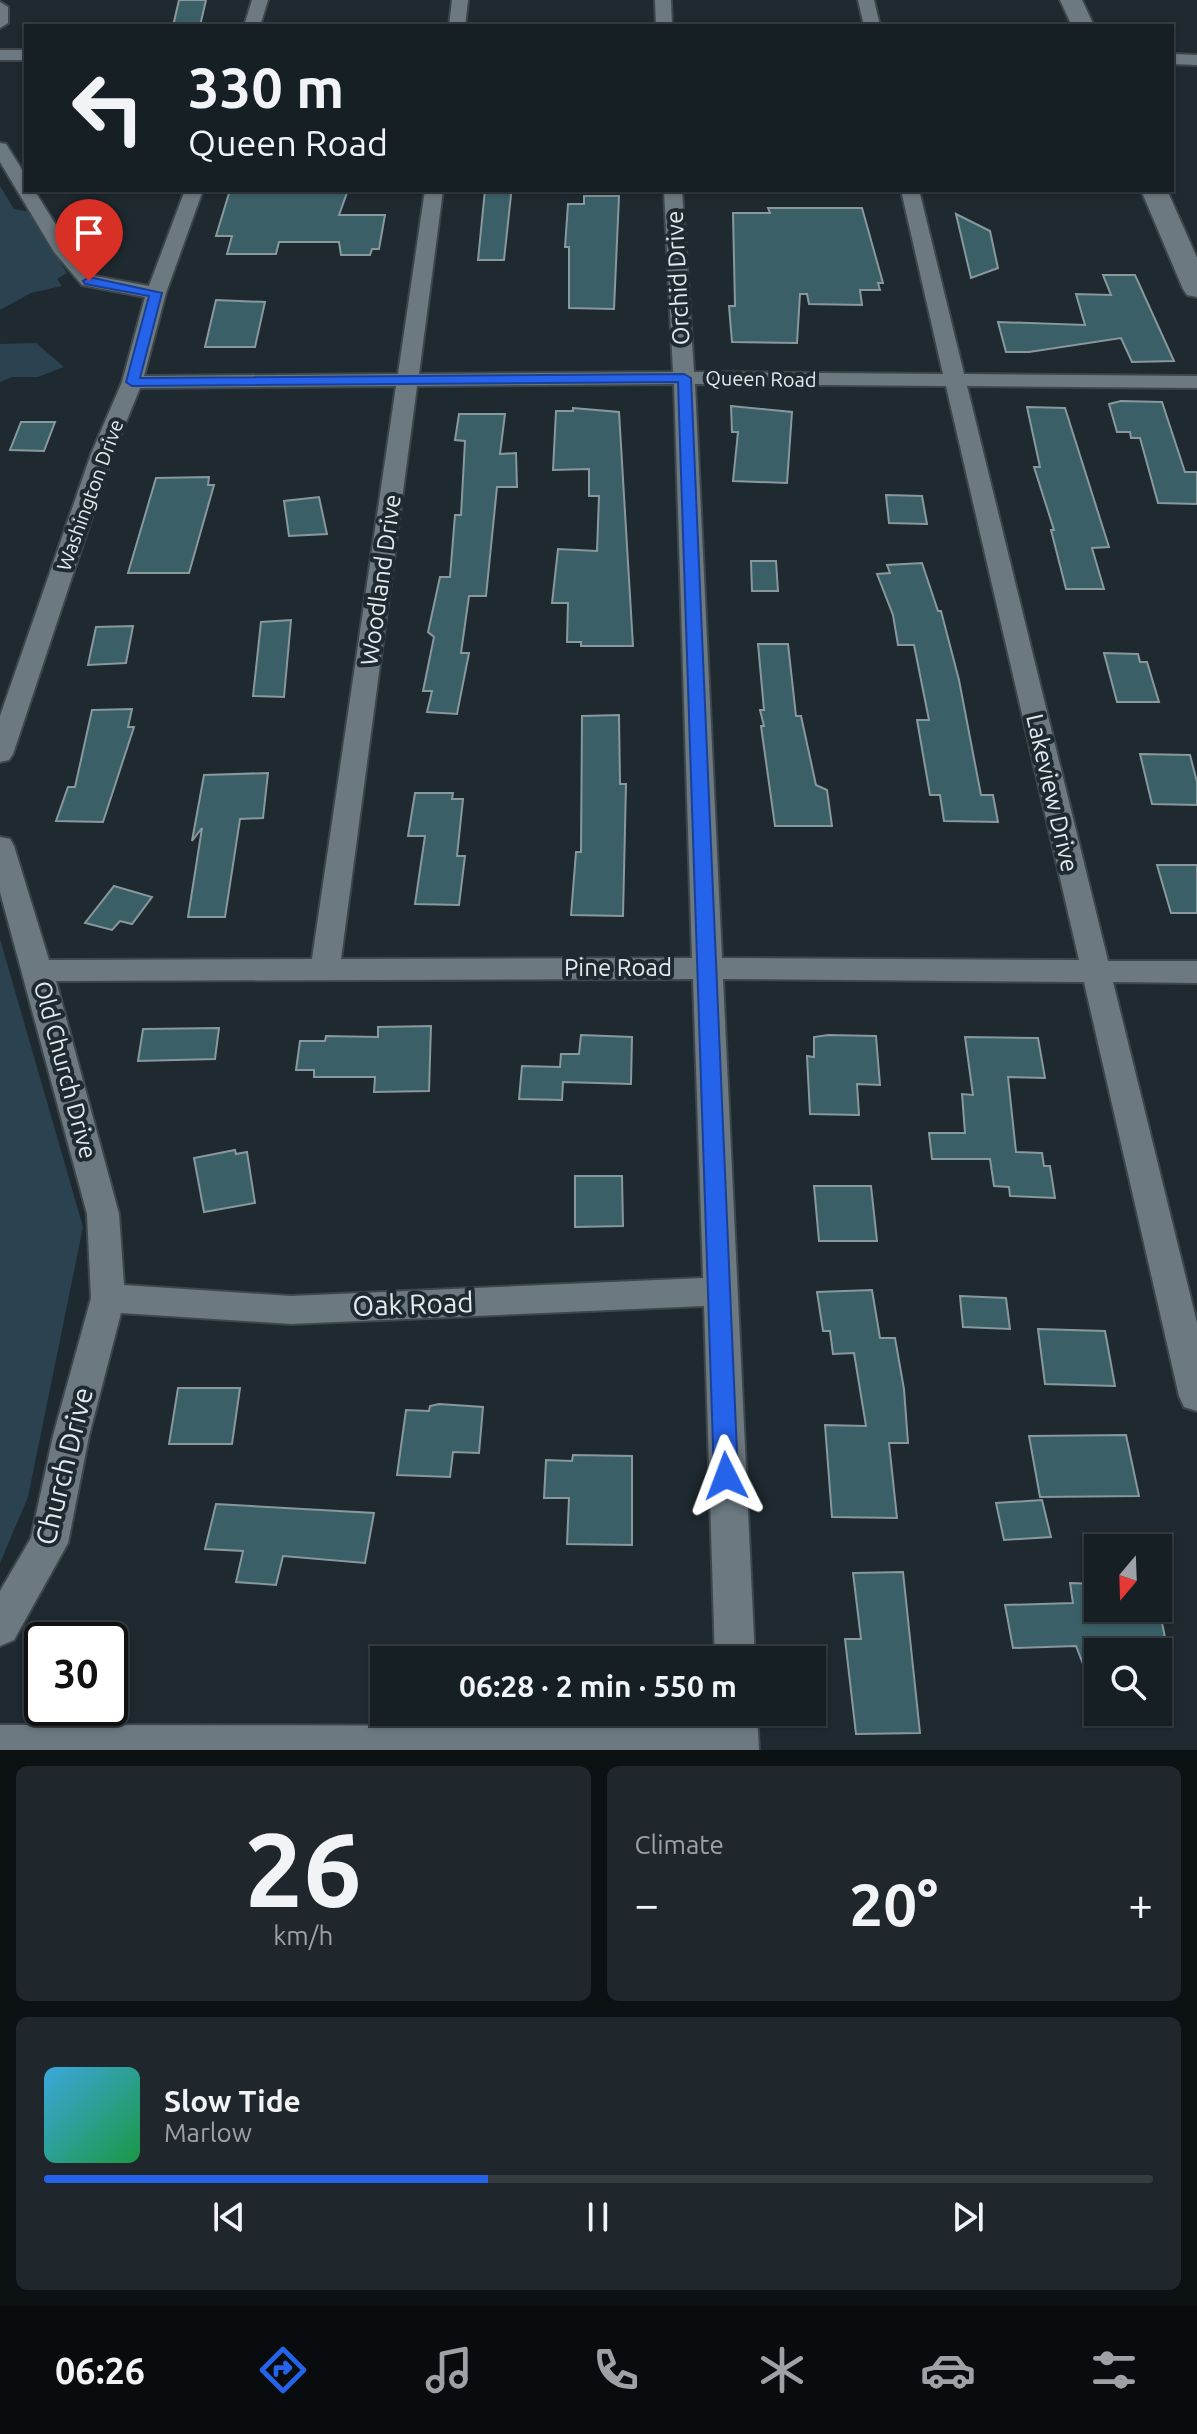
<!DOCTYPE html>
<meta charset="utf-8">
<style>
:root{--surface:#161f24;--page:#1f272c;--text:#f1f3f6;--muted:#9ea2a6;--line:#353d41;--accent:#2563eb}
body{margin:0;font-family:Ubuntu,sans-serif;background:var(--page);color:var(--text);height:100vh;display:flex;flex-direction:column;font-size:30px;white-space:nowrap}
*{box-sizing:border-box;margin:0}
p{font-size:26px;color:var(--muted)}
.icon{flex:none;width:44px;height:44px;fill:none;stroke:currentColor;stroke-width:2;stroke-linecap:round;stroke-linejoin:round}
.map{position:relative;height:1750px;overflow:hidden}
.drawer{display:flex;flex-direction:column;gap:16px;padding:16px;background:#0c1114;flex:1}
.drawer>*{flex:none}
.hud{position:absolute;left:24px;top:24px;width:1150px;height:168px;border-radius:0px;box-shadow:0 2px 6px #0004,0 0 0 2px var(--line);background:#161f24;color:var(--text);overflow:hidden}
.needle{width:52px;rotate:199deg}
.fabs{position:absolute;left:1084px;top:1534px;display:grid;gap:16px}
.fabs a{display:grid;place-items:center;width:88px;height:88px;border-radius:0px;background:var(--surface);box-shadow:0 2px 6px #0004,0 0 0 2px var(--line);font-size:40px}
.speed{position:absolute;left:24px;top:1622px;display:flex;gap:16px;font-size:40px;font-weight:700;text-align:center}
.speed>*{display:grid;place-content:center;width:104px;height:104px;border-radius:50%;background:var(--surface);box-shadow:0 2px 6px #0004,0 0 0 2px var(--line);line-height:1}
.speed .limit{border:4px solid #111;border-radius:12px;background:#fff;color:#111}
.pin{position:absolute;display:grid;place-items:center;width:68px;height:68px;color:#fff;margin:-82px -34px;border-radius:50% 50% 50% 0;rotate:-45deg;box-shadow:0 0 8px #0007}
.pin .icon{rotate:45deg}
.me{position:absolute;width:88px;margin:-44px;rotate:357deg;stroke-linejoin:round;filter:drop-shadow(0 0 6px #0008)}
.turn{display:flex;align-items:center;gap:28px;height:168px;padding:0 32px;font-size:36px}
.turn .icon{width:104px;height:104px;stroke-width:2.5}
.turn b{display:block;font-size:56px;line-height:68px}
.big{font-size:60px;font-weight:700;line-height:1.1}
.drawer .card{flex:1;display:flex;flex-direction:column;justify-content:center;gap:12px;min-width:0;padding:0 28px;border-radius:12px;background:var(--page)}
.drawer .dial{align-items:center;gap:0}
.dial b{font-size:104px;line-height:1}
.song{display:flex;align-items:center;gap:24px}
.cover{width:96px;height:96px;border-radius:12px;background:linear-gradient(135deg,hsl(200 70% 55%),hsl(140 70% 35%))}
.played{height:8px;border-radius:4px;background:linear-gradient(90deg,var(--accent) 40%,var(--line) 40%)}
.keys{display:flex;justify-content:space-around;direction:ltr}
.heat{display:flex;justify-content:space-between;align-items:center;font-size:44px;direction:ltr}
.drawer .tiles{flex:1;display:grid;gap:16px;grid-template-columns:1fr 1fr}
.card:last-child{grid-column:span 2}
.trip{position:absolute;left:370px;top:1646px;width:456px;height:80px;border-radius:0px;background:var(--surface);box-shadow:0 2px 6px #0004,0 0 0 2px var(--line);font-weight:700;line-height:80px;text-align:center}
.dock{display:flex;height:128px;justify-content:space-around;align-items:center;background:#090c0e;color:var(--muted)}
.dock .icon{width:56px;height:56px}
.dock .active{color:var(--accent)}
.dock b{font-size:36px;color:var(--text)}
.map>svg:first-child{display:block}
</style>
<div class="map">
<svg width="1197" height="1750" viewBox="0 0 1197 1750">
<rect width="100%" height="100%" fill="#1e2930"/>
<!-- green -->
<path fill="#2b4351" d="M0 186 14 209 31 212 67 273 57 279 62 286 31 293 0 310Z
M36 343 64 367 38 377H12L0 382V344Z
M0 939 83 1227 28 1497 0 1563Z"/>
<!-- building -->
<path fill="#3b5f67" stroke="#88989c" stroke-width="2" d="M179 0H206L200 26H173Z
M230 190H348L339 215H385L379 249H372L370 255H341L339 242H279L276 254H227L232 236H216Z
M485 190H508L511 195 504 260H478Z
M584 196H619L614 309 569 308V247H565L568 204H584Z
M768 208H862L883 283H878L880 290H860L862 305 809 304 807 294H800L797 343 732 342 729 306H735L733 213H770Z
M956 214 990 231 998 268 971 278Z
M1103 275H1135L1174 361 1132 362 1121 338 1029 352H1006L998 322 1085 325 1076 294 1111 295Z
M216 300 265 302 255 347H205Z
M1121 401 1162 402 1185 472H1197V504L1158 503 1140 438H1131L1130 432H1117L1109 404Z
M731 406 792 412 787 483 733 481 738 432H732Z
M1027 407 1065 408 1109 547 1092 548 1104 589H1066L1051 530H1054L1034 467H1040Z
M573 408 619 412 633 646H581V642H567L568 603H552L558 549 597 551 599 496H589V469L553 470 556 411H573Z
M459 414H505L500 454 516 453 517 487H497L486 596H469L461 653H469L457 714 427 712 432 691H423L434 637 428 632 440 577H450L455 515H461L465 441 455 440Z
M21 422H55L44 451 10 450Z
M209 477 208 485H214L189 573H128L156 478Z
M886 495 922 496 927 524 889 523Z
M319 497 327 534 289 536 284 501Z
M751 561H776L778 591H752Z
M922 563 938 611H941L959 680 981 795H993L998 822 944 821 940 795H930L917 720H929L914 645H898L893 615 877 574 890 573 887 565Z
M291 620 284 697 253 696 261 622Z
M133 626 126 663 88 665 96 627Z
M758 644H788L796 716H801L816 785 827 790 832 826H775L761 726H764L760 710H764Z
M1104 653 1138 654 1140 662H1147L1159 702H1117Z
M132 709 128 727H134L103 822 56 821 68 787H75L92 710Z
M619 715 620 784H626L623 916 571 915 576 852H581L582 716Z
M1140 754 1190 755 1197 782V805L1152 804Z
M268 773 263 818 240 819 225 917H188L202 828 192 841 204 775Z
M415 793H453L452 799H463L457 856H465L459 905 415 904 425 836H408Z
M1157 865H1197V913H1171Z
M114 886 152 897 132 924 120 921 112 930 85 923Z
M431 1026 429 1091 374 1092 375 1077H314V1070H296L300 1041H325L326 1036 378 1037V1027Z
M219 1028 215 1059 138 1061 143 1029Z
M581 1035 632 1037 631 1084 563 1082 562 1100 519 1099 522 1066 560 1067 561 1054H579Z
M828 1035 876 1036 880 1085 857 1084 859 1115 810 1114 807 1056 814 1057V1037Z
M965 1037 1038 1038 1045 1078 1008 1077 1016 1152 1042 1153 1044 1166H1050L1055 1198 1010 1196 1009 1187 994 1186 990 1159H932L929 1133H965L962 1094 973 1095Z
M235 1150 236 1154 247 1152 255 1203 204 1212 194 1158Z
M575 1176H622L623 1226 575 1227Z
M814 1186H871L877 1241H819Z
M872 1290 880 1338H895L904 1389 908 1443H889L897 1518 832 1517 825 1425 866 1426 854 1353 833 1354 830 1331H823L817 1292Z
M960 1296 1006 1298 1010 1329 963 1327Z
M1038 1329 1105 1331 1115 1386 1045 1384Z
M178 1388H240L232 1444H169Z
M439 1404 483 1407 479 1453 453 1452 450 1477 397 1475 406 1410 429 1411 430 1406Z
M1126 1435 1139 1496 1040 1497 1029 1436Z
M573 1455 632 1456V1545L567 1544 569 1498H544L546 1460 572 1461Z
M1042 1500 1051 1537 1004 1540 996 1503Z
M216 1504 374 1513 365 1563 283 1556 276 1585 236 1582 243 1551 205 1549Z
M903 1572 920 1733 856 1734 845 1639H861L853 1573Z
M1070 1583 1098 1584V1608H1159L1168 1652H1098V1663L1083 1664 1076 1646 1013 1648 1005 1605 1073 1603Z"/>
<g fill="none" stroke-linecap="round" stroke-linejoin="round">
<!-- street casing -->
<g stroke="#3c464b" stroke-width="4">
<path id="street" d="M252 0H268L260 26H244Z
M452 0H468L465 26H449Z
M655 0H671L672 26H656Z
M858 0H874L880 26H864Z
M0 2 8 7V23L0 28Z
M0 50H26V60H0Z
M1172 54 1197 55V65L1172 64Z
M0 143 6 144 26 176V190H34L71 249 95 276 149 286 185 190H203L166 293 144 376 398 374 425 190H443L419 374 673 372 664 190H682L694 372 943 374 901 190H919L964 374 1197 376V388L967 386 1108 961H1197V983L1113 982 1197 1323V1411L1184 1407 1179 1396 1084 982 723 979 755 1660H715L704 1306 291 1324 121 1313 89 1436 68 1543 14 1640 0 1646V1591L31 1538 53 1436 91 1298 87 1214 0 892V837L10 839 14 846 49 960 312 959 396 386 140 388 113 454 13 754 9 760 0 762V716L91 454 122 382 145 297 82 285 54 252 0 162ZM674 384 692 958 341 959 417 386ZM695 384 946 386 1079 960 722 958ZM693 979 703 1278 291 1296 124 1285 119 1214 56 981Z
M717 1712H757L759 1750H0V1725L717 1726Z"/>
</g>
<!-- secondary casing -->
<g stroke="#3c464b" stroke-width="4">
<path id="secondary" d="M1060 0H1082L1094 26H1072Z
M1141 190H1167L1197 258V297L1187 295 1183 289Z"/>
</g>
<!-- street -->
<use href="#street" fill="#6c7981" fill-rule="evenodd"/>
<!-- secondary -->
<use href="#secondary" fill="#6c7981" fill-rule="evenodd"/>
</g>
<!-- route -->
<path fill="#2563eb" stroke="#184099" stroke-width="2" d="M89 277 162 293 140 378 684 374 691 378 738 1476 735 1483 726 1486 718 1483 714 1476 678 382 132 386 126 382 149 296 85 284 83 281Z"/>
<g text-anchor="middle" stroke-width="8" stroke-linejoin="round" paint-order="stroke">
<!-- far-street labels -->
<g font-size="20" fill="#e3eaef" stroke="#1e2930">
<text transform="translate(761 379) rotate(1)" y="7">Queen Road</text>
<text transform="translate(90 495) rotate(-70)" y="7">Washington Drive</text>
</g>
<!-- street labels -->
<g font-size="24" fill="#e3eaef" stroke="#1e2930">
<text transform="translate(678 278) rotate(-93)" y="8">Orchid Drive</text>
<text transform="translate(381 580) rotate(-82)" y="8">Woodland Drive</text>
<text transform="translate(1052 793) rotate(77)" y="8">Lakeview Drive</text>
<text x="618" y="976">Pine Road</text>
<text transform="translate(65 1070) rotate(75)" y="8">Old Church Drive</text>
</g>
<!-- near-street labels -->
<g font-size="28" fill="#e3eaef" stroke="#1e2930">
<text transform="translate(413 1304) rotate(-2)" y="10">Oak Road</text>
<text transform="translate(64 1466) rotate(-76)" y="10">Church Drive</text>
</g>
</g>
</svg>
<div class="fabs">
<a><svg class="needle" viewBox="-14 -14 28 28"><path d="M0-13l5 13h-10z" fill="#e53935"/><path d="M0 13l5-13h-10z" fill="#9ea2a6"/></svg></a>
<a><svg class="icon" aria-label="search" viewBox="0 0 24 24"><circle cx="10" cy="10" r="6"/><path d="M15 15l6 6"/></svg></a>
</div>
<div class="speed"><div class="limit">30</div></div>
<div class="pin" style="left:89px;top:281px;background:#d93025"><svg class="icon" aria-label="arrive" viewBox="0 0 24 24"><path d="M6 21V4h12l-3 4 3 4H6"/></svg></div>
<svg class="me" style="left:726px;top:1476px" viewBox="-20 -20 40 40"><path d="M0-17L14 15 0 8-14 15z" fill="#2563eb" stroke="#fff" stroke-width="4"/></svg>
<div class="trip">06:28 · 2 min · 550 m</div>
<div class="hud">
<div class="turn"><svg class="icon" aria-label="left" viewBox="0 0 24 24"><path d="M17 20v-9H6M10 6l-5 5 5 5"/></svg><div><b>330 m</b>Queen Road</div></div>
</div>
</div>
<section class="drawer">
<div class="tiles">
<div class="card dial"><b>26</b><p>km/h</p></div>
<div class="card"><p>Climate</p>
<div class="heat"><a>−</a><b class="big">20°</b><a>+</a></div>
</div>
<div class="card">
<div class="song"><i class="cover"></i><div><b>Slow Tide</b><p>Marlow</p></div></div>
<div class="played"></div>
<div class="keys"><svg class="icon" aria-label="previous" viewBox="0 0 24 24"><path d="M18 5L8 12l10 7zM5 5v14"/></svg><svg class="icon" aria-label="pause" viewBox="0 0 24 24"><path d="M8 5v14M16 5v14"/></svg><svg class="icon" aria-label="next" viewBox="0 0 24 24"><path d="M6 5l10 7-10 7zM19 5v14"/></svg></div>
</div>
</div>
</section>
<nav class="dock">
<b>06:26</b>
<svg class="icon active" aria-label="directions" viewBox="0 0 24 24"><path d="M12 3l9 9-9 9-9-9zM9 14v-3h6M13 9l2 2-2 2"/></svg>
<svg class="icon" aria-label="music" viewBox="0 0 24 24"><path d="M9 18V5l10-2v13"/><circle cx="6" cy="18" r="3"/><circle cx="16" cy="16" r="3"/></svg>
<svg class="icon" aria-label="phone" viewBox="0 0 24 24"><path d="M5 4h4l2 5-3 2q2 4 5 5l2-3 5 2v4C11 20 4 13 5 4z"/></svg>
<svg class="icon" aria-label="climate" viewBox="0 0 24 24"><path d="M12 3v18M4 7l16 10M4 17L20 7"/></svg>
<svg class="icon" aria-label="car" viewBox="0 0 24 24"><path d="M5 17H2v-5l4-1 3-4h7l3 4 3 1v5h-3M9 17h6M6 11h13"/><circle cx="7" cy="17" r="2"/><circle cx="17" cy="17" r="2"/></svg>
<svg class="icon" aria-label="filters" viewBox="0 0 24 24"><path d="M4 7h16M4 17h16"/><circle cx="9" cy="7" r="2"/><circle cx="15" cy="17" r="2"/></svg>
</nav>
